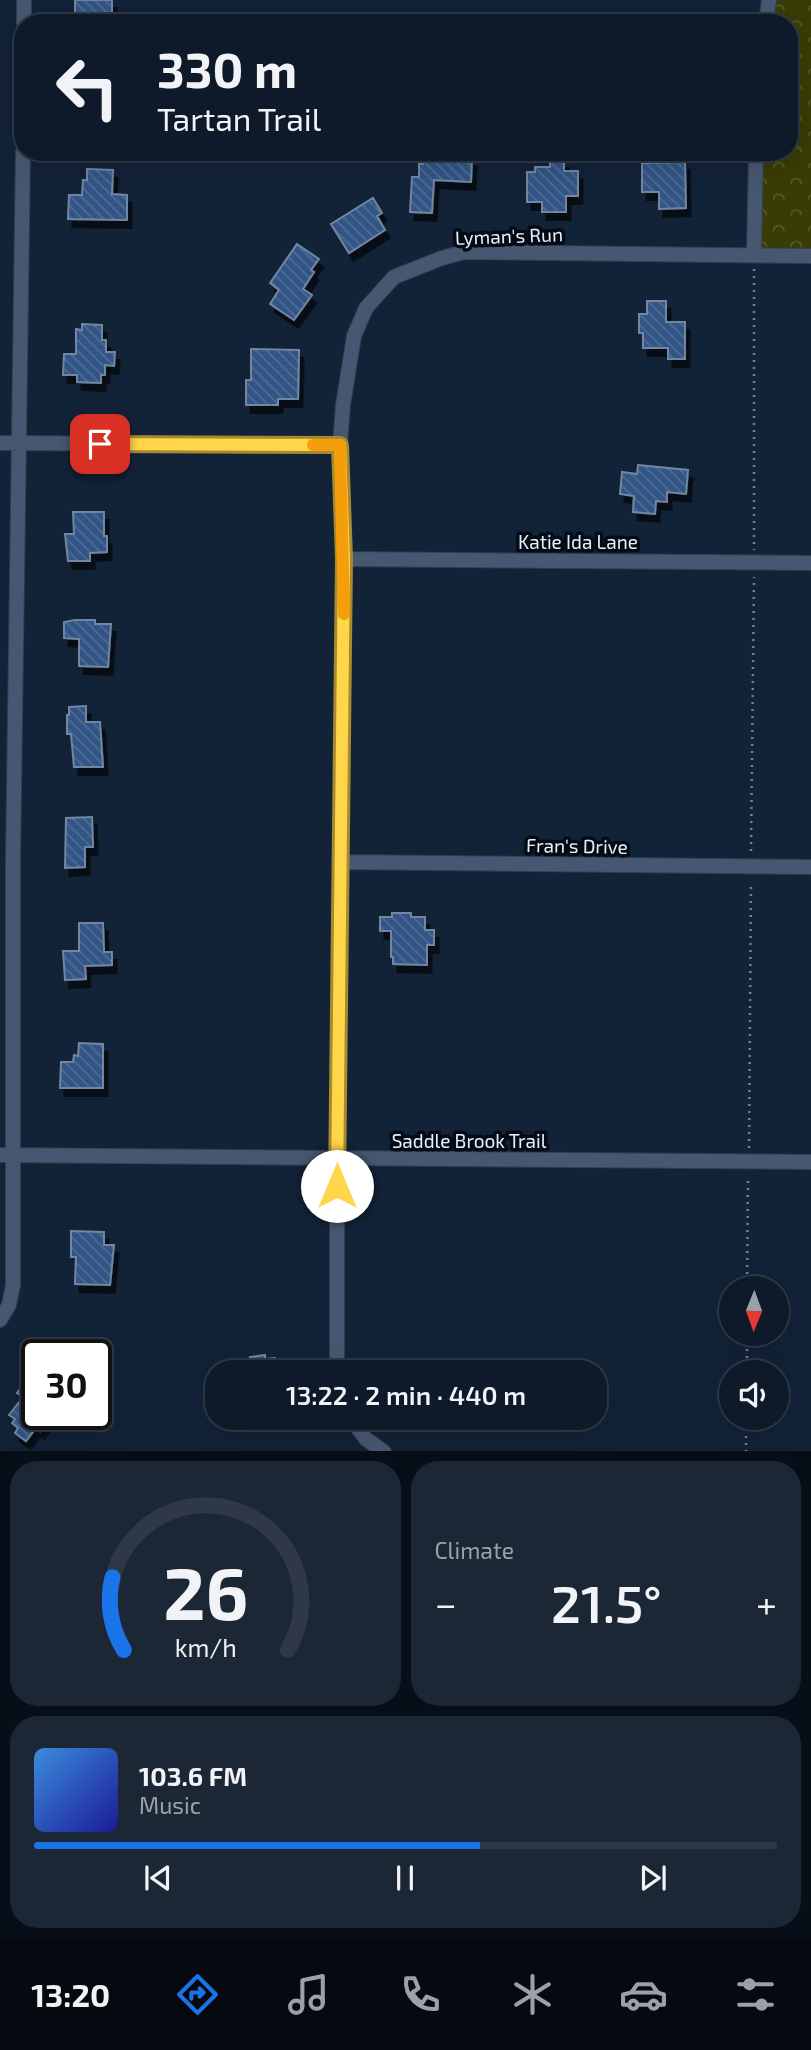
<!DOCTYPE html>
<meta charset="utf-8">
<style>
:root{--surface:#0e1a29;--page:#1c2735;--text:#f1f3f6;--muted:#9ba1a8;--line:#2e3846;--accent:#1a73e8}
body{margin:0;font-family:"Exo 2",sans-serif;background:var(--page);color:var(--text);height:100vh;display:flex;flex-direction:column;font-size:26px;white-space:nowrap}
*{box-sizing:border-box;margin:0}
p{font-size:23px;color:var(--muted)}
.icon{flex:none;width:38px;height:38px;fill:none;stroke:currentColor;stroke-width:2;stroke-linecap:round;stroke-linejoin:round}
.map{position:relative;height:1451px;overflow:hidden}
.sheet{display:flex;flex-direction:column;gap:10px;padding:10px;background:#080e17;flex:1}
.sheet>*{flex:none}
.top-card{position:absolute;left:14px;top:14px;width:784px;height:147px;border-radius:28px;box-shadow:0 7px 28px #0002,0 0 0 2px var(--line);background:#0e1a29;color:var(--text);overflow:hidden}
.needle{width:46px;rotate:181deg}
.fabs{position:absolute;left:719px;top:1276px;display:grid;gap:14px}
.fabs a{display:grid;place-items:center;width:70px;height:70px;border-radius:50%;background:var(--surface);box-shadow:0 7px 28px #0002,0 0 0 2px var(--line);font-size:35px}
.speed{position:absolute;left:21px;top:1339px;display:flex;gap:14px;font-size:35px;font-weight:700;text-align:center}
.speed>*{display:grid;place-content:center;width:91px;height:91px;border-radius:50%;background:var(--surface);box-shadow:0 7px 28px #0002,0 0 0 2px var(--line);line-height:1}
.speed .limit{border:4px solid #111;border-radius:10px;background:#fff;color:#111}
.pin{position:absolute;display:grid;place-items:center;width:60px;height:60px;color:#fff;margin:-30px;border-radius:14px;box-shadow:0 4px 10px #0006}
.me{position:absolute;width:77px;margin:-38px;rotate:0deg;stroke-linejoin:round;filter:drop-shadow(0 0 5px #0008)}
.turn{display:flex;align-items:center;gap:24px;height:147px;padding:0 28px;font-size:32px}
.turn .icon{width:91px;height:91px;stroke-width:2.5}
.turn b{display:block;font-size:49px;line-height:60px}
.big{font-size:52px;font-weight:600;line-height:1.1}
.sheet .tile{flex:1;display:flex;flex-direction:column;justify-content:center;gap:10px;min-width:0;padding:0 24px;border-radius:28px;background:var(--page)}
.sheet .dial{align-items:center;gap:0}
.dial svg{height:182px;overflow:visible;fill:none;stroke:var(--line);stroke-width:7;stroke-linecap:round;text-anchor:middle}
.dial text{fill:var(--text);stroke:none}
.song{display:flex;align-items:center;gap:21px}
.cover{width:84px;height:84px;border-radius:10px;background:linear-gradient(135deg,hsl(210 70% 55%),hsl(240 70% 35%))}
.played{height:7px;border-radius:4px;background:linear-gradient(90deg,var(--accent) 60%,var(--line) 60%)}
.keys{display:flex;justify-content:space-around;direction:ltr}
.heat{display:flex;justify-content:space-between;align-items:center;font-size:38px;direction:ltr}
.sheet .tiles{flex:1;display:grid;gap:10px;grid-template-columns:1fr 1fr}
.tile:last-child{grid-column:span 2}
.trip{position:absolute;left:205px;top:1360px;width:402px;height:70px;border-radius:28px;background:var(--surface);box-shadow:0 7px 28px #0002,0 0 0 2px var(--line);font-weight:600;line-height:70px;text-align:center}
.tab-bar{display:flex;height:112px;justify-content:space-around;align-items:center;background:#060a10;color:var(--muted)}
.tab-bar .icon{width:49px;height:49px}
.tab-bar .active{color:var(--accent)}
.tab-bar b{font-size:32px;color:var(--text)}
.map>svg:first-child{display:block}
</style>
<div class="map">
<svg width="811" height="1452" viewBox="0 0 811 1452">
<defs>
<pattern id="forest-crowns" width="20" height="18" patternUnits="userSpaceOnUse" patternTransform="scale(1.75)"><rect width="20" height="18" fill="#3a3c05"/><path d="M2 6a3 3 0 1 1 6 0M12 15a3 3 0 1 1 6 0" fill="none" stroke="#56592a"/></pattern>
<pattern id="building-back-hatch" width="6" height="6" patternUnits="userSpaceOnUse" patternTransform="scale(1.75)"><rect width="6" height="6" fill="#305485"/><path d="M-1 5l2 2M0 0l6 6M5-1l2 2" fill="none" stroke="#4e6d97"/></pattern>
<filter id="shadow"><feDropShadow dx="4.5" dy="8" stdDeviation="0" flood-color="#0009"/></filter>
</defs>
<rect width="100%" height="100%" fill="#122237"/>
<!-- forest -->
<path fill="url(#forest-crowns)" d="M769 0H811V256L754 255 756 152H789V23H766Z"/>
<!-- building -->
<path fill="url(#building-back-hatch)" stroke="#7286a1" stroke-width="2" filter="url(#shadow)" d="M75 0H112V23H75Z
M434 152H453V157L472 158 471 182 434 180 432 213 410 212 412 177H419V164H423V157H434Z
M550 160H564V171H578V196H566V212H542V202H527V172H535V167H550Z
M685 162 686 208 659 209V192H642V163Z
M87 169 113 170 112 194 127 195V220L68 219 69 195H82L83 180H87Z
M373 198 382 213 377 216 385 230 349 253 331 224Z
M297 244 319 259 311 270 314 272 303 289 312 295 294 320 270 304 279 290 270 283Z
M647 301H666V322H685V359H668V348H643V333H639V314H647Z
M82 324 102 325V340H106V352H115L114 366 105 365V375H101V383L77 382V375H63L64 354H76V329L82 330Z
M251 349 299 350 298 399H278V405H246V380H251Z
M638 465 688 470 686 494 667 492V502L656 501 655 514 633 512 634 496 620 494 622 472 637 474Z
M73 512H104V536H107V552L90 553V561H68L65 534H74Z
M75 620H95V624H111L108 667 79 666V639L64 638V622Z
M86 706V722H100L103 767H74L71 734H67V715H69V707Z
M92 817 93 847H85V867L65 868 66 818Z
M392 913H411V917H425V930H434V945H427V965L393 964V957H391V931H380V917H392Z
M79 923H103L104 952H112V965L85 966 86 979 65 980 63 951H79Z
M79 1043 103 1044V1088H60L61 1062H73L74 1055 78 1056Z
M71 1231 104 1232V1245H114L110 1285 75 1284 76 1257H71Z
M265 1355V1359L275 1358 277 1372H252L250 1357Z
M37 1367V1414H53L40 1431 36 1428 26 1441 15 1433 18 1428 12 1423 15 1419 9 1415 23 1397 17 1393Z"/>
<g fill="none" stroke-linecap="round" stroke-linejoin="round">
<!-- street casing -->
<g stroke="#343d4f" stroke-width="16">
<path id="street" d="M24 23V0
M766 23 769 0
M754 255 756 152
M0 443 340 445
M344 559 811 563
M343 862 811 867
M0 1155 811 1162
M0 1320 9 1305 13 1285V860L23 152
M337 1372V1159L344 559 340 445 343 405 354 336 366 308 394 277 442 258 464 252 811 256
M350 1418 366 1439 384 1452"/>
</g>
<!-- path -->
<path stroke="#768293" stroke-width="2.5" stroke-dasharray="2 5" stroke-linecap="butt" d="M754 269V550
M751 851 754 577
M749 1148 751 882
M747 1288 748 1176
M747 1372V1334
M746 1452V1418"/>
<!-- street -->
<use href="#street" stroke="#465871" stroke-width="14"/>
</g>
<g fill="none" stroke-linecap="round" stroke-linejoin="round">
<!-- route casing -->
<g stroke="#a68a30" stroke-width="18">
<path id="route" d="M100 444 340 445 344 559 337 1186"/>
</g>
<!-- route -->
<use href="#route" stroke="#ffd54a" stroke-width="12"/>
<!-- slow -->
<path stroke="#f59e0b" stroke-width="12" d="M313 445H340L344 614"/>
</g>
<g text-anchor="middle" stroke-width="7" stroke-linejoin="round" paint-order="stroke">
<!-- street labels -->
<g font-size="19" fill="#e9f1fd" stroke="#050b15">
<text transform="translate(509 236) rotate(-2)" y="7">Lyman's Run</text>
<text x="578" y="549">Katie Ida Lane</text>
<text transform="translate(577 846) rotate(1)" y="7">Fran's Drive</text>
<text x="469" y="1148">Saddle Brook Trail</text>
</g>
</g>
</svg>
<div class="fabs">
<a><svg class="needle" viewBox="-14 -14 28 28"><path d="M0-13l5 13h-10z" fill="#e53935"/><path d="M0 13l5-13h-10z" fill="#9ba1a8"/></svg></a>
<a><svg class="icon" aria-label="sound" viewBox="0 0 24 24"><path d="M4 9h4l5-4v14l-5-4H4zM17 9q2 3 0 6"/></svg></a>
</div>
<div class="speed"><div class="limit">30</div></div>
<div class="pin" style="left:100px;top:444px;background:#d93025"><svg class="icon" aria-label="arrive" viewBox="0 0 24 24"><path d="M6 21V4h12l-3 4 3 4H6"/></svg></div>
<svg class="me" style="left:337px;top:1186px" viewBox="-20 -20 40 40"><circle r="19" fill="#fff"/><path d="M0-13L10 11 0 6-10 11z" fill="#ffd54a"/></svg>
<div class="trip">13:22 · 2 min · 440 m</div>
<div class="top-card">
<div class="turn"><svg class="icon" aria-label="left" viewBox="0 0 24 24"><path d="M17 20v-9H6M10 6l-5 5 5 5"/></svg><div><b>330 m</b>Tartan Trail</div></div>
</div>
</div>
<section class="sheet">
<div class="tiles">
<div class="tile dial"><svg viewBox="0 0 100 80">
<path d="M14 69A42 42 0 1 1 86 69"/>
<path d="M14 69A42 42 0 0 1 9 37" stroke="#1a73e8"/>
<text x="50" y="56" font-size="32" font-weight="700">26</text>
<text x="50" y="72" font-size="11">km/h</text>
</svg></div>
<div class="tile"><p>Climate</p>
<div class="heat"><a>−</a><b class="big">21.5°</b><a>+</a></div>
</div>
<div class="tile">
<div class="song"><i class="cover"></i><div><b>103.6 FM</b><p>Music</p></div></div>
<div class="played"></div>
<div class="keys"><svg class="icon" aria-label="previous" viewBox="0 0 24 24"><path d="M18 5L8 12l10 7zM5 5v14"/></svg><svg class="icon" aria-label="pause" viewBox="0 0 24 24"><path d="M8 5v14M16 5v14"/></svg><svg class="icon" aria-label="next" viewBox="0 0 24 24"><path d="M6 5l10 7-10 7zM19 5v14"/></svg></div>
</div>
</div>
</section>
<nav class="tab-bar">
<b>13:20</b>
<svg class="icon active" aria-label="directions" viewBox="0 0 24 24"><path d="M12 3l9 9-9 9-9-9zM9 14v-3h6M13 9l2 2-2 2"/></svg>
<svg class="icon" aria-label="music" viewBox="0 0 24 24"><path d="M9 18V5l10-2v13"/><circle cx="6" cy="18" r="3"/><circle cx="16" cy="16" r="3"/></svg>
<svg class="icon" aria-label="phone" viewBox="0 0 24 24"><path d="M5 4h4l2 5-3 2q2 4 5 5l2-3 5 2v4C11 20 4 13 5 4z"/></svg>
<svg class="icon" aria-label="climate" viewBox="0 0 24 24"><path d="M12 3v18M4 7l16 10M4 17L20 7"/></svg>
<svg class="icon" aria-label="car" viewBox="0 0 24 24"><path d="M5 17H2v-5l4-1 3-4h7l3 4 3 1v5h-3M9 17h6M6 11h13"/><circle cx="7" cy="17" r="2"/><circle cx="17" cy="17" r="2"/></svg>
<svg class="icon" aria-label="filters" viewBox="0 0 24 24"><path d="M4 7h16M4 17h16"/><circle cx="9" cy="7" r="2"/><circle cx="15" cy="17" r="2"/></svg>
</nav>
